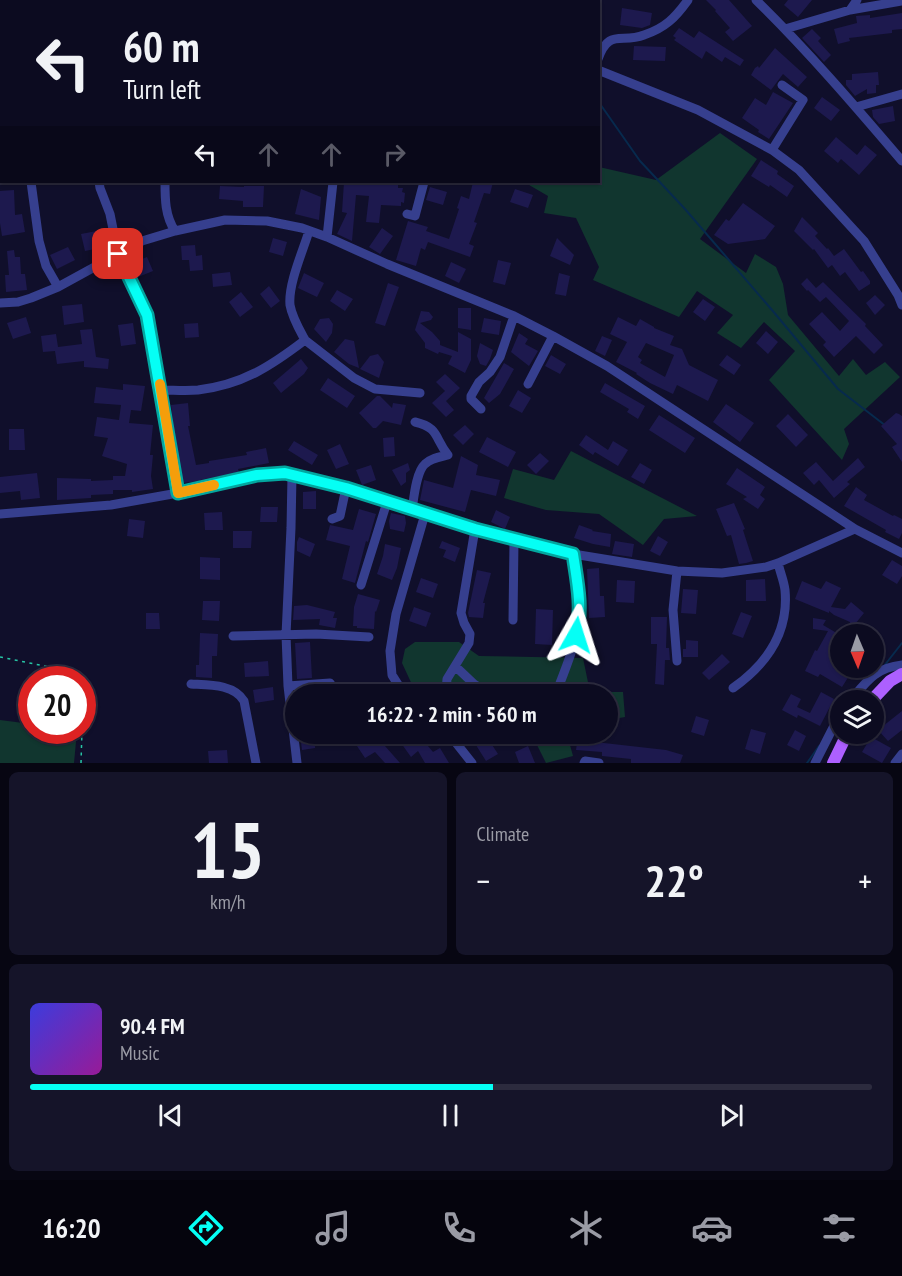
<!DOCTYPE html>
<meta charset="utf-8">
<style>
:root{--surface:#0c0b20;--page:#151429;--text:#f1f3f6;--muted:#9a9ba5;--line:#2c2b3e;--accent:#05fff5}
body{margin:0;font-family:"PT Sans Narrow",sans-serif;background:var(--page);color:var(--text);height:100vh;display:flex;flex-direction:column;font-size:22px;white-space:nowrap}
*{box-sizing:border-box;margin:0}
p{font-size:20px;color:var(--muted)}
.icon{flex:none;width:33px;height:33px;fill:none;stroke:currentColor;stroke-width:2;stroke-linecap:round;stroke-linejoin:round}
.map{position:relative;height:763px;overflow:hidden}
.details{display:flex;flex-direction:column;gap:9px;padding:9px;background:#070612;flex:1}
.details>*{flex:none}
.top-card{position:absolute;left:0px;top:0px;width:600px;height:183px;box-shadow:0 2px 4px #0004,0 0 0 2px var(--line);background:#0c0b20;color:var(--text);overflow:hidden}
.needle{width:39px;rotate:178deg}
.controls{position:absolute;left:830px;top:624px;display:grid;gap:12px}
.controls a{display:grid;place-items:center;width:54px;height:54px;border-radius:50%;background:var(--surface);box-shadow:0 2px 4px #0004,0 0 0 2px var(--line);font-size:30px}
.speed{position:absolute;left:18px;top:666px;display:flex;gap:12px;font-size:30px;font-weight:700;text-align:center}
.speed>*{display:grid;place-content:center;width:78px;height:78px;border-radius:50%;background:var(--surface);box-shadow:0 2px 4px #0004,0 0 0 2px var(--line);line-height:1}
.speed .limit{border:9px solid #d22;background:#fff;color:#111}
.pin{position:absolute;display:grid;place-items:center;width:51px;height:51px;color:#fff;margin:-26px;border-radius:12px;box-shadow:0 3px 9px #0006}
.me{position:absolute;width:66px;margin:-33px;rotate:6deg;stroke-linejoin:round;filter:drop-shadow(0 0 4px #0008)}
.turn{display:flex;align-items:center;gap:21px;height:126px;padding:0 24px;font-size:27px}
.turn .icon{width:78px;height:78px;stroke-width:2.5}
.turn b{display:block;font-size:42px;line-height:51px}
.lanes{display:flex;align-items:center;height:57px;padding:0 24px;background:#0003;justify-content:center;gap:30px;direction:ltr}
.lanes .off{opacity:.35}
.big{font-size:45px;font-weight:700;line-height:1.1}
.details .tile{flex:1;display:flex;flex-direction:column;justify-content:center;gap:9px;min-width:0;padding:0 21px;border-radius:9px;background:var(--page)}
.details .dial{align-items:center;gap:0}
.dial b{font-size:78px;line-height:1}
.song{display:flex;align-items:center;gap:18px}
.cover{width:72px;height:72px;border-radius:9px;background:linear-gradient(135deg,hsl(240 70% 55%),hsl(300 70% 35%))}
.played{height:6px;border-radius:3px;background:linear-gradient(90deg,var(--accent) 55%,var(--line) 55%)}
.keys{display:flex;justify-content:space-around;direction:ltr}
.heat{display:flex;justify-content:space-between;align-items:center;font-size:33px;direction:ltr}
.details .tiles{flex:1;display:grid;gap:9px;grid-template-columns:1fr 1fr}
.tile:last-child{grid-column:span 2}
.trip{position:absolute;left:285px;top:684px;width:333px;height:60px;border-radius:30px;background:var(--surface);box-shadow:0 2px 4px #0004,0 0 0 2px var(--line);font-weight:700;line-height:60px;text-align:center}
.menu{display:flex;height:96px;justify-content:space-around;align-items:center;background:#05040d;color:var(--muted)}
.menu .icon{width:42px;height:42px}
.menu .selected{color:var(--accent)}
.menu b{font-size:27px;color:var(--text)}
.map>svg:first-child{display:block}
</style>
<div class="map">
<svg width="902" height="763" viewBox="0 0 902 763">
<rect width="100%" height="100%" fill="#100f2b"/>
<!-- green -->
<path fill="#11362f" d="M720 133 757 159 700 239 746 273 755 254 776 267 783 284 788 315 839 376 853 359 866 375 885 362 900 377 844 429 849 444 842 460 769 380 795 351 764 322 741 348 717 333 733 315 697 291 679 317 593 280 599 267 576 218 544 213 548 196 524 182H598L599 167 656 180Z
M571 451 697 516 664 519 643 545 599 514 546 510 504 498 513 469 554 480Z
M415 642H459L479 656 583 658 590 692H623L625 717 608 720V694H420L415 691 402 663 405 649Z
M0 720 31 724 32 730 77 731 74 763H0Z
M497 734H567L573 756 546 763 533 737 506 745Z"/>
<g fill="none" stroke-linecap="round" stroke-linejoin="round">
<!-- stream -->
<path stroke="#072a4d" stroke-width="2" d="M495 0 498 2
M598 101 640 161 685 209 772 310 838 389 886 426
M884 666 902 643
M807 763 819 746"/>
</g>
<!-- building -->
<path fill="#1d194e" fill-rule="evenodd" d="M706 0H729L752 26 733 41 725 32 730 28 715 11 716 10Z
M788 0H812L798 17 784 5Z
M622 8 652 13 650 25 642 28 620 25Z
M902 13V29L892 30V33L849 38 850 41 838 44 834 29 857 23 856 16 870 15V18Z
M679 28 694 38 699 31 744 60 740 66 725 57 722 62 706 51 702 59 674 40 676 38 673 36Z
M812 29 821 38 818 41 831 55 824 62 802 38Z
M634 46 666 47 665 61 633 60Z
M775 48 807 77 798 87 783 74 771 90 751 75 755 68 758 66 759 68Z
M878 72 879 85H876V93L867 94V89L855 96 846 85V80H852V74Z
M773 92 793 103 769 139 758 132 759 130 742 118 755 98 766 105Z
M822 97 840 110 831 121 814 108Z
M893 106 895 121 879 124 873 117 872 110Z
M836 137 857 155 865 145 877 155 859 175 841 159 838 163 824 151Z
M761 160 778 171 777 174 794 186 787 197 770 185 769 187 751 176Z
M344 182H398V188H403L402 192 405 193 404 203 401 202V206L381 205 379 223 366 222 369 196 356 195 352 241 337 234 347 213 342 212Z
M473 182H493L490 194 484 193 474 222 477 223 469 244 474 246 470 257 428 242 425 250 421 248 416 266 396 260 408 221 428 227 426 231 449 239 459 209 457 208 461 196 469 199Z
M220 186 244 187V186H264L263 207H243V201L219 199Z
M430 187 447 192 443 205 426 200Z
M301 189 321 197 319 220 295 214Z
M515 189 533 195 528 208 510 202Z
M14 190 15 215 22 214 25 232 2 236 0 223V191Z
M743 203 775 226 765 239 728 244 714 235 726 219 729 221Z
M802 217 818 233 815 236 827 249 828 248 834 256 844 249 861 272 863 271 870 281V284L859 291 845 272 840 276 832 265 828 268 814 249 813 250 794 231Z
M382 228 393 236 380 254 369 247Z
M102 230 105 247 85 251 81 234Z
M273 238 287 242 283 256 269 252Z
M557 238 574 255 570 265 550 256Z
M195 245 196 256 202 255 203 270 190 271 189 260H182L181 246Z
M68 247 75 260 57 269 50 255Z
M14 250 15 257H20L21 274H25L27 290 6 292 5 275H9L7 251Z
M147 257 153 271 138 277 132 263Z
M498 260 511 263 505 285 493 282Z
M451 262 466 269 459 283 445 276Z
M230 272 232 285 213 287 212 274Z
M304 273 324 283 317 297 298 288Z
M559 273 570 276 566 296 555 294Z
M807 278 816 288 823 282 866 324 865 326 883 345 874 354 856 336 834 357 823 345 826 342 809 324 822 312 840 331 849 321 826 297 820 302 808 290 807 291 801 284Z
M388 283 399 287 385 326 375 323Z
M269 286 280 301 271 308 260 294Z
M337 290 353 299 345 311 330 301Z
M241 292 253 307 240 317 229 302Z
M875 295 885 305 875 315 866 303Z
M703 299 715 307 705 321 693 312Z
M82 304 84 322 64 325 62 306Z
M458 308H471V330L458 328Z
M421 311 429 312 433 317 431 320 420 323 432 332 440 341V345L458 352V332L471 339V360L465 373 448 364 452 356 439 352 438 354 425 348V343L415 330Z
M26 317 31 333 13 339 7 323Z
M618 317 636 326 640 319 654 327V328L674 336 670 345 682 349 689 365 718 380 708 401 677 385 673 394 650 383 636 374 637 373 616 362 627 342 610 334ZM646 343 674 355 665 377 640 363 642 360 638 357Z
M329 318 333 324 332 333 326 342 314 329 320 319Z
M484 318 501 321 499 335 481 332Z
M133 323 136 344 121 346 118 325Z
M198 323 199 337 185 338 184 324Z
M92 329 96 357 109 359 108 369 84 367V361L57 364 55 351 43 352 41 336 56 334 58 347 82 344 80 330Z
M766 331 778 342 768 354 756 343Z
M519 333 528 339 525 344 538 351 529 366 511 352Z
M602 336 612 340 605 356 595 351Z
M345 339 354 341 359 368 349 364 334 352Z
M480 343 493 350 490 359 486 366 480 364 477 356Z
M378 354 384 362 379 378 360 369 370 356Z
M551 355 566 364 560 374 545 366Z
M727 355 741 365 734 375 719 365Z
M301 359 308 368 304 374 281 393 273 383Z
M504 363 514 369 500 394 489 403 484 398Z
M445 374 460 388 446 401 454 410 446 417 432 403 445 391 436 382Z
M328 378 355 396 347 408 320 390Z
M605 383 645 406 638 419 627 412 629 409 600 392Z
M123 384 145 386 141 411 131 410 129 423 153 425 150 455H153L151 476 153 489 132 492V490H113V494L91 495V498L57 500V478L91 479V481L113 480V476H125L127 464 102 456 108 438 94 436 97 417 119 420 121 405 94 403 96 387 123 390Z
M518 390 531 398 522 413 509 406Z
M377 396H380L392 408 393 403 406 405 401 425 383 421 376 428H373L359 413Z
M188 403 190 426H188L196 465 209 463V461L247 455 246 452 266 448 269 463 238 469 239 472 225 475 200 480V481L183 483 173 423 171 405Z
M726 404 754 423 740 442 713 422Z
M896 413 899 414 902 416V462L892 447 897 444 881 426Z
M788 414 808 435 796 447 776 426Z
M659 415 695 438 685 453 649 430Z
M465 425 474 434 463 445 453 435Z
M9 429H24L25 450H9Z
M586 435 608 450 613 441 628 450 618 466 595 452 593 455 579 445Z
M394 437 395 456 384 457 383 438Z
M487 437 516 452 508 467 479 452Z
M294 441 318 455 312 465 288 450Z
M340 444 349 464 336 469 327 450Z
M540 453 549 461 536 474 527 465Z
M461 456 478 465 476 475 500 480 496 496 471 490 465 512 420 500 424 480 453 488Z
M858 458 865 467 847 482 850 484 834 498 819 480 814 485 803 473 816 462 833 481Z
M408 463 410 470 406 473V482L401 486 392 470Z
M640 463 652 470 644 484 631 477Z
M371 465 376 480 362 485 356 470Z
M737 468 765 487 760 495 765 499 758 509 743 499 747 497 726 484Z
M37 473 40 498 21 500 20 491 0 493V477Z
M856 487 867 495 864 500 893 516 894 515 902 519V533L899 539 885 532 886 530 844 506Z
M316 491V509H303V492Z
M734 503 745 529 743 530 753 561 746 563 739 564 731 535 727 536 716 509Z
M261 507H278L277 522H260Z
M359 509 376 514 368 542 366 541 355 583 342 579 350 546 326 540 330 525 353 530Z
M496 510 510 517 505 529 491 522Z
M222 512 223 530H205L204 513Z
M391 513 405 516 406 523 404 532 390 529 389 521Z
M129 519 145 521 143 538 127 536Z
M579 525 593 530 592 531 611 534 610 547 593 544 574 538Z
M233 531H252L251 548H233Z
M658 536 668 542 660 556 650 551Z
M299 537 315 544 310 557 297 551V542Z
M442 541 460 548 455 562 443 557 446 550 439 548Z
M615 541 634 544 632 557 612 554Z
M385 544 401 548 397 568 392 580 377 574 383 556Z
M200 557 220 558V580L200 579Z
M892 560 902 566V576L897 584 882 575Z
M599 568 600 596H604L605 617 589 618 587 569Z
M477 570 491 573 483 603H485L483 618 469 617 468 613Z
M421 578 438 584 433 598 416 592Z
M765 579 766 601H746V580Z
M617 580 635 581 634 603 616 602Z
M802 581 821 589 826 581 841 588 831 607 845 609 851 602 864 613 847 634 850 622 834 615 829 611V613L795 599Z
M683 589 698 590 696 614 681 613Z
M358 594 380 600 376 612 375 611 374 629 357 628V626H353L354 607Z
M203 601H220L219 621 202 620Z
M307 605 335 612 333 618H337L335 628 319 625 320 619 293 620 294 606Z
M414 607 431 613 426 627 409 621Z
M536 609 553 610 552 645 535 644Z
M741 612 752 616 743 638 732 634Z
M146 613H159L160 629H146Z
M651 617H667L666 648H669L670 660H665L664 685 655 684 657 644H651Z
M813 618 826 620 823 625 840 635V668H860L853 678 849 676 842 687 820 674 818 677 805 671 815 650 817 651 828 631 813 629Z
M200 633 218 634 217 656H212V678L196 677V665H199Z
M686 640 698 641V657H683V649H686Z
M310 642 312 678 297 679 295 643Z
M722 654 730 662 709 680 702 673Z
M268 661 269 676 245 677 244 663Z
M273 687 274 700 255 703 253 690Z
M821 692 834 699 820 726 798 715 797 718 782 710 791 694 801 699 797 707 810 713Z
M902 711V730L888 741 878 730Z
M696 716 709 720 704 736 691 732Z
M751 729 766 733 760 754 745 749Z
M795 730 806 736 799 751 787 745Z
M300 734H342L343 743 315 746V748L302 750Z
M370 734H380L387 744 385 746 400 763H385L375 752 365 758 355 743Z
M413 734H418L433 752 440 748 449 763H425L418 751 411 757 401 743Z
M469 734H485L498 754 486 761Z
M578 736 595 738V742L666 750 683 755 680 763H631V759L602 756V752L576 750Z
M871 737 891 748 882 763 862 752Z
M528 746 535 763H519L515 752Z
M227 750 228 763H209L208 751Z"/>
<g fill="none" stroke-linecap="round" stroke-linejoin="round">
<!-- path -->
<path stroke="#27c5a5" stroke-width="1.5" stroke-dasharray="3 4.5" stroke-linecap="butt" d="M0 657 74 672 78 677V680
M81 763 82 730"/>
<!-- minor -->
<path stroke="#363f8e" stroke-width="9" d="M374 0V2
M429 0V2
M456 0 458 2
M756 0C808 51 855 106 902 161
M292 2 293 0
M529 2 530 0
M850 10 857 0
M785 29 850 10 902 1
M598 59C609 28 621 44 644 35 665 28 675 18 688 0
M598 70 698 110 772 150 799 170 864 241 898 295 902 305
M856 107 902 94
M0 128H2
M772 150 803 100 782 85
M31 182 39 241 46 266 58 287
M99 182 100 188 110 214 118 254 148 315 178 493
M165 182C165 199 165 216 175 231
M407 214 415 216 424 182
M327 237 333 182
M0 303 18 302 31 298 58 287 142 241 175 231 225 220 267 221 302 228 327 237 387 264 514 316 553 336 607 366 855 529 902 553
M305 340 354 378 375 389 420 393
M528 384 553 336
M161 390C173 390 186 391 198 390 242 385 271 366 305 340 299 329 292 317 290 305 288 284 303 251 309 231
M481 409 471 399V396L479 382 490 372 500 357 514 316
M292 475 291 528 286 635 288 686 297 763
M412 510C414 497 416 472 425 464 431 458 440 457 448 455 434 438 440 428 415 422
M0 514 111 505 178 493 257 475 285 473 346 488 475 529 573 554 677 571 722 573 766 567 778 563 855 529
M332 519 340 516 346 488
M677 571 673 610 677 661
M361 585 387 502
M513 620 514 540
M233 636 316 634 369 637
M455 666 474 684 490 694
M191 684C209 685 234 684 244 701L256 763
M288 686 330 683 337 694
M733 688C767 664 789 633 785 590 784 581 780 572 778 563
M404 694 392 675 390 651 396 614 425 514
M449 694 446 692 447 679 469 643 470 634 464 623 461 613 475 529
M556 694C564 671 575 648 579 624 583 601 576 577 573 554
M851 700C867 681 875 668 902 665
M449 734 472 763
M584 763 585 761 599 763
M815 763 840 714
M895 763 902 754"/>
<!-- major -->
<path stroke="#ad60ff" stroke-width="12" d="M872 700 890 681 902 674
M833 763 847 734"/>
</g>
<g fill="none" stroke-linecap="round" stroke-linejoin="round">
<!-- route casing -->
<g stroke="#03a69f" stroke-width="15">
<path id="route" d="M118 254 147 315 178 493 257 475 285 473 346 488 475 529 573 554C577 581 583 608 576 635"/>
</g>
<!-- route -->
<use href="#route" stroke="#05fff5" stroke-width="10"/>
<!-- slow -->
<path stroke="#f59e0b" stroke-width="10" d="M160 384 178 493 214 485"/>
</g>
</svg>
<div class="controls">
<a><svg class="needle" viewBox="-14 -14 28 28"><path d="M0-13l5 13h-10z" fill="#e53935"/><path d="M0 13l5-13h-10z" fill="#9a9ba5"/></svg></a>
<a><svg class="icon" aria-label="layers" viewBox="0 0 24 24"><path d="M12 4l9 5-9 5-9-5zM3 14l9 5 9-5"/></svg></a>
</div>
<div class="speed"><div class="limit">20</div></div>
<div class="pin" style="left:118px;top:254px;background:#d93025"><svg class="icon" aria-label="arrive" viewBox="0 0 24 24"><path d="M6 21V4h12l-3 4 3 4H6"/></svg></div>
<svg class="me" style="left:576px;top:635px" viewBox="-20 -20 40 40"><path d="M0-17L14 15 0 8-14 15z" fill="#05fff5" stroke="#fff" stroke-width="4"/></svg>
<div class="trip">16:22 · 2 min · 560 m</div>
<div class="top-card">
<div class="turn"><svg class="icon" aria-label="left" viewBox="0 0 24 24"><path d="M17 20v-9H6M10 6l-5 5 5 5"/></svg><div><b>60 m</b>Turn left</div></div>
<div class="lanes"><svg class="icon" aria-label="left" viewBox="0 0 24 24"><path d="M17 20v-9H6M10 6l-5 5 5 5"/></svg><svg class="icon off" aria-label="ahead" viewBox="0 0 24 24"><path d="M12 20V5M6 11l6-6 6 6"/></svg><svg class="icon off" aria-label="ahead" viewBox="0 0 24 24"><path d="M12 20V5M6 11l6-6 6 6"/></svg><svg class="icon off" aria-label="right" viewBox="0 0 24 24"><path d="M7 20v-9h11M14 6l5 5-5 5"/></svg></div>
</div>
</div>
<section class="details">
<div class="tiles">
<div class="tile dial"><b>15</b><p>km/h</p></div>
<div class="tile"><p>Climate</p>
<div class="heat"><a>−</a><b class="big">22°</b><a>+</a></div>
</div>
<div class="tile">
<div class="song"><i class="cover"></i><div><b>90.4 FM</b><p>Music</p></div></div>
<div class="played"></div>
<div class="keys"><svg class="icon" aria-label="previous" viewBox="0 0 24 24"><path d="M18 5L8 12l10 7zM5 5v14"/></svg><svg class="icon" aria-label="pause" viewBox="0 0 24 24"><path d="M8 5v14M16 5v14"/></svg><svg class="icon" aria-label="next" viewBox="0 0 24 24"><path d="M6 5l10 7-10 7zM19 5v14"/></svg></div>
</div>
</div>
</section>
<nav class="menu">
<b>16:20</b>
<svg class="icon selected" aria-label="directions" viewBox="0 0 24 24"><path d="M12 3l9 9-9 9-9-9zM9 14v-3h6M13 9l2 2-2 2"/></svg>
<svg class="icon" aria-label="music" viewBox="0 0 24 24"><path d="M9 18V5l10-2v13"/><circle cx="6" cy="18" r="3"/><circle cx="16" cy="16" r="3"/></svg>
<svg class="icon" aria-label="phone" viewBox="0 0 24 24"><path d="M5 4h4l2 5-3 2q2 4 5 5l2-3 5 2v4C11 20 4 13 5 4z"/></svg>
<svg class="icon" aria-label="climate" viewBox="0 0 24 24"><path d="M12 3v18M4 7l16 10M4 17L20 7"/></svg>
<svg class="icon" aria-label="car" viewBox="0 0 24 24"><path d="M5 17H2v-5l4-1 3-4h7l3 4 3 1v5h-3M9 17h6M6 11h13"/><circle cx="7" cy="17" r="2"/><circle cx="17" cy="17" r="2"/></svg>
<svg class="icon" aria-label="filters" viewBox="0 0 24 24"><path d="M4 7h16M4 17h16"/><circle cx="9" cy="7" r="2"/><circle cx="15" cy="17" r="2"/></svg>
</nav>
